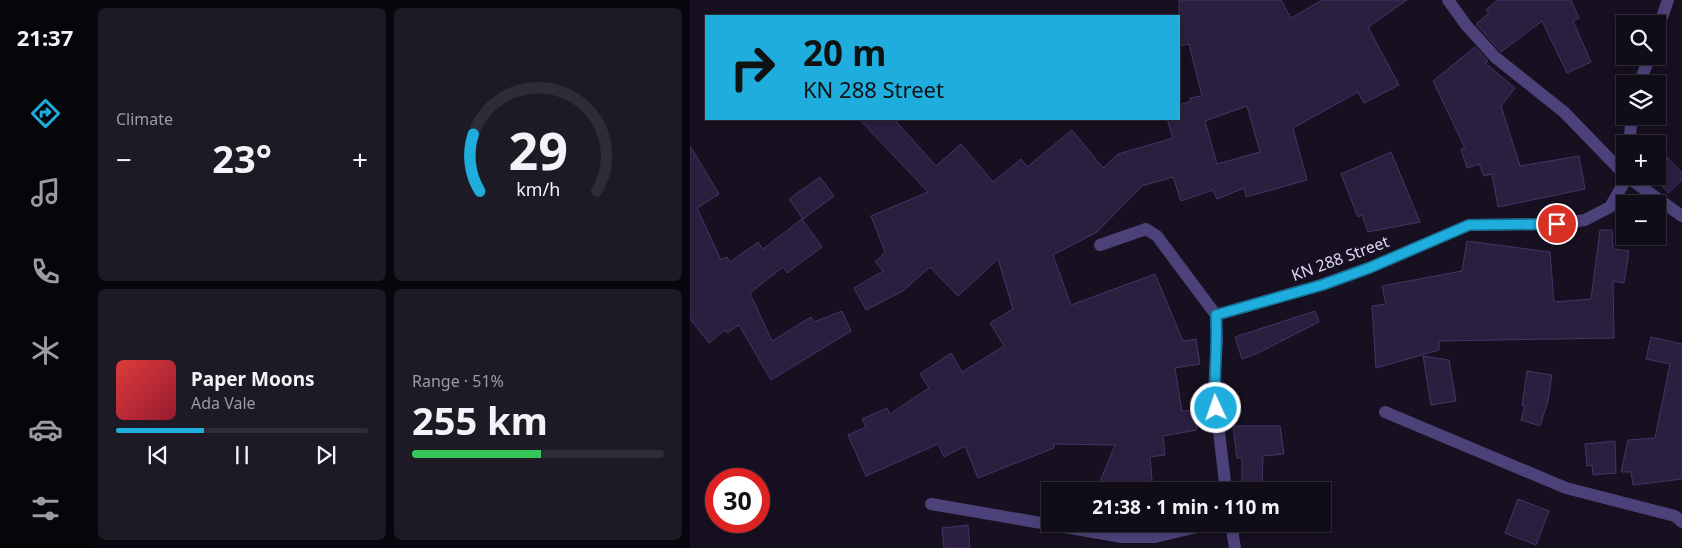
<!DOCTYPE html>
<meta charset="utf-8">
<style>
:root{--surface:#100c18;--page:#1e1a25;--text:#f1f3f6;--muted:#9c9ba2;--line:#302c37;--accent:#1eaddd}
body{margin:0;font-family:"Noto Sans",sans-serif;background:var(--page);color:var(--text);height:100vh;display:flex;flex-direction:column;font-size:19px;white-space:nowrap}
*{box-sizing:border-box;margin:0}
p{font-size:16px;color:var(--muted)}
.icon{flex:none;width:28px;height:28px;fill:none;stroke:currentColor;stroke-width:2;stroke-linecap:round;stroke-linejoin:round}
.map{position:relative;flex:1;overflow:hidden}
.side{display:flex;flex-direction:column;gap:8px;padding:8px;background:#09070d;width:600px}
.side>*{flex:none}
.hud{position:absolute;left:15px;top:15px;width:475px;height:105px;border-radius:0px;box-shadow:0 2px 8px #0003,0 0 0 1px var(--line);background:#1eaddd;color:#111;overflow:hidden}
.buttons{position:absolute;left:926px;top:15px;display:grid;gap:10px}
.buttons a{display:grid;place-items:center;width:50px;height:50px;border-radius:0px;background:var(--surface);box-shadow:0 2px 8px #0003,0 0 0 1px var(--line);font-size:25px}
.speed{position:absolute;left:15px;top:468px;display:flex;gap:10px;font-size:25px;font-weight:700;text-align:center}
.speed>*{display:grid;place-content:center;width:65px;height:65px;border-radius:50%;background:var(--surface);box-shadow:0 2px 8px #0003,0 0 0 1px var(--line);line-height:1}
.speed .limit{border:8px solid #d22;background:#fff;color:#111}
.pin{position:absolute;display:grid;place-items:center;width:42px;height:42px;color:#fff;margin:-21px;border:2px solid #fff;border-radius:50%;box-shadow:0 1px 5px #0007}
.me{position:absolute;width:55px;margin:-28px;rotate:357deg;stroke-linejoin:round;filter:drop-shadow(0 0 4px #0008)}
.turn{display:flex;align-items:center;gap:18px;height:105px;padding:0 15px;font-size:22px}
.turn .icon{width:65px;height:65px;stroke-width:2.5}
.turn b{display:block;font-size:35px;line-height:42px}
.big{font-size:38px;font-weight:700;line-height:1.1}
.side .tile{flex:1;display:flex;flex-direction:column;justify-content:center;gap:8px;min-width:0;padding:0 18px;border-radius:8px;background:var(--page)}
.side .dial{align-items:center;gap:0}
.dial svg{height:130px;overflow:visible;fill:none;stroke:var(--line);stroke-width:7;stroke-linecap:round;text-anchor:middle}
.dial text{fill:var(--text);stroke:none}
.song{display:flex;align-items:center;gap:15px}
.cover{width:60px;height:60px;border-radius:8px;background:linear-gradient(135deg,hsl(0 70% 55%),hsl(350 70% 35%))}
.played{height:5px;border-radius:2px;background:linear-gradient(90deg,var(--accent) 35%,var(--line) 35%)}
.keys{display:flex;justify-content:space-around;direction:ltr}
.heat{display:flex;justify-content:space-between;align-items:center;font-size:28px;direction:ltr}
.charge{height:8px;border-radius:4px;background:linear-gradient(90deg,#34c759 51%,var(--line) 0)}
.side .tiles{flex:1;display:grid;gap:8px;grid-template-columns:repeat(2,1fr)}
.trip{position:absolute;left:351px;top:482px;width:290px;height:50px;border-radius:0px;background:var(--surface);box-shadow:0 2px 8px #0003,0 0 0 1px var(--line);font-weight:700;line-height:50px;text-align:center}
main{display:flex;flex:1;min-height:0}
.menu{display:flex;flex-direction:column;width:90px;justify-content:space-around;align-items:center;background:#06050a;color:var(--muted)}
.menu .icon{width:35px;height:35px}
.menu .on{color:var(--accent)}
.menu b{font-size:22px;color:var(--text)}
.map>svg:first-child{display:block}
</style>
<main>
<nav class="menu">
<b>21:37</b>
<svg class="icon on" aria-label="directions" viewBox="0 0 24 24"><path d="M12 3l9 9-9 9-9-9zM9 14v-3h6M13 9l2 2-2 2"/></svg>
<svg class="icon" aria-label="music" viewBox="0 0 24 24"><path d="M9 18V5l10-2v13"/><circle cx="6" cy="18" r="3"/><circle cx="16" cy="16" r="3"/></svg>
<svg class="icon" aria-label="phone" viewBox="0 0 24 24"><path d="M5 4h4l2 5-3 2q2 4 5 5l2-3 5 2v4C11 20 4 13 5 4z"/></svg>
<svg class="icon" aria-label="climate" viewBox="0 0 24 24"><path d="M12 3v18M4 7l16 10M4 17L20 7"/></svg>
<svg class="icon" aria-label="car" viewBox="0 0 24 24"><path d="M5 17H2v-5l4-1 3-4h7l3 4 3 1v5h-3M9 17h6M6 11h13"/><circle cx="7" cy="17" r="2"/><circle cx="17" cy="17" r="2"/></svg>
<svg class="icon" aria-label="filters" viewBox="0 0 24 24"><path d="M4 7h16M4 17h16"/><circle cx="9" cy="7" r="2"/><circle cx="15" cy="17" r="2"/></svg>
</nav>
<section class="side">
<div class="tiles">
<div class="tile"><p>Climate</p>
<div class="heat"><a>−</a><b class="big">23°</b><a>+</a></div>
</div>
<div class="tile dial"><svg viewBox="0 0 100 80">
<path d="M14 69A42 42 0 1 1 86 69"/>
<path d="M14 69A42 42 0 0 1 10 34" stroke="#1eaddd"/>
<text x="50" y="56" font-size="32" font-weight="700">29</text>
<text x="50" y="72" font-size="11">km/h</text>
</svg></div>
<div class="tile">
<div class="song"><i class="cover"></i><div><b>Paper Moons</b><p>Ada Vale</p></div></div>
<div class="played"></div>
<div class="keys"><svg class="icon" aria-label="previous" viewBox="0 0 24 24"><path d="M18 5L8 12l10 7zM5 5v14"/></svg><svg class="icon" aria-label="pause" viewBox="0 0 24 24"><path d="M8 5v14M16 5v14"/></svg><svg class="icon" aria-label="next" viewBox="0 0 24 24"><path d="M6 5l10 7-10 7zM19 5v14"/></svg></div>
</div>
<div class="tile"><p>Range · 51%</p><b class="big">255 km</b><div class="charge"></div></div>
</div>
</section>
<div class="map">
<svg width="992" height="548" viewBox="0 0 992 548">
<rect width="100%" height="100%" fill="#161020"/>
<!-- building -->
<path fill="#2a1f3f" stroke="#463468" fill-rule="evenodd" d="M489 0H591L601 18 632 0H717L678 27 709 85 674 103 668 92 603 128 617 180 556 197 554 188 527 199 523 190 491 201 483 177 452 186 407 232 363 255 381 305 465 274 493 341 506 339 510 364 485 368 492 411 504 410 507 430 473 436 475 455 460 457 463 491H406L425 445 364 444V448L288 478 275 446 254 457 248 444 176 476 158 435 176 427 172 419 197 408 200 414 239 388 230 374 261 353 272 372 314 346 300 323 323 309 308 259 268 296 240 267 213 291 176 310 164 288 193 271 185 262 195 252 181 216 238 192 169 119H204L246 166 271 144 303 182 331 159 337 167 382 130 413 168 428 154 483 138 477 119H489V105L501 101 500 98 512 96 499 44 489 46ZM557 106 570 152 527 164 515 121Z
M807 0H881L889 18 883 21 901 62 877 73 852 21 811 52 786 24 799 13 796 10Z
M785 47 798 61 795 63 825 88 811 106 830 166 889 156 895 189 808 207 802 174 794 176 789 164 777 168 771 149 775 148 743 81Z
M0 146 29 194 7 208 31 260 37 257 40 262 68 242 73 249 112 219 132 247 97 273 93 267 60 293 82 341 121 317 124 322 152 311 161 331 81 380 49 325 37 333 35 330 19 343 0 319Z
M968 147 992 173V180L978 193 968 181Z
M701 152 730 222 678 232 672 215 668 217 651 174Z
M130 177 144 196 113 219 99 199Z
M910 230H922L923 249 939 251 934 283 923 281 924 338 749 341V350L686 368 682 306 696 304 692 286 772 271 777 241 860 252 864 302 901 299Z
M625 311 629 322 566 354 552 359 545 337Z
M961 337 992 344V479L943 485 941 472H931L938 440 965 438 980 364 956 359Z
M733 356 759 360 766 401 741 405Z
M837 371 862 375 858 401 850 426 831 420 835 406H832Z
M543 426H590L594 454 573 456 572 487H552V458H547Z
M925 441 926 473 903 475 902 465 897 466 895 444Z
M828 499 859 511 846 545 815 533Z
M278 525 280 548H254L252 528Z"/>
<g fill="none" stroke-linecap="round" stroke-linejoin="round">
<!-- minor -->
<path stroke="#4c4279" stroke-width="12" d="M758 0 776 25 805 57 874 112 935 175
M968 29 978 0
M949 84 960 56
M939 144 942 116
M936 176 992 216
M410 245 456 229 467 236 526 315
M695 412 876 488 985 516 992 522
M536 491 524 389 527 341 526 315 631 285 679 268 779 225 867 224 895 220 920 207 938 176
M241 504 432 537H465L520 524
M541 524 545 548"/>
</g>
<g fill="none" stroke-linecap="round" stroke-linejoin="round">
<!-- route casing -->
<g stroke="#147090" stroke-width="12">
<path id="route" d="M526 408C523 377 528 346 526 315L632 285 679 268 779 225 867 224"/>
</g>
<!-- route -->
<use href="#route" stroke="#1eaddd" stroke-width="9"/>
</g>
<g text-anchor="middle" stroke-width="5" stroke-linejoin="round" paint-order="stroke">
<!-- street labels -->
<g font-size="16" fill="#dfd5f9" stroke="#161020">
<text transform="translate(650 258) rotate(-20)" y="6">KN 288 Street</text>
</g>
</g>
</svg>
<div class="buttons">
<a><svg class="icon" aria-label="search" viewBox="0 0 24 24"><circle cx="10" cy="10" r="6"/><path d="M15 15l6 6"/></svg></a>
<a><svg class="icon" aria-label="layers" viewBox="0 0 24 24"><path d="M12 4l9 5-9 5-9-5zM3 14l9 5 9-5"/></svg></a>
<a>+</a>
<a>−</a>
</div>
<div class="speed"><div class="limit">30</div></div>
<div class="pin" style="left:867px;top:224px;background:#d93025"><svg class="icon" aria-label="arrive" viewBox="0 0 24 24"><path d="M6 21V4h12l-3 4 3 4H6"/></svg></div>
<svg class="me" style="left:526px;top:408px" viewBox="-20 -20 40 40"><circle r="17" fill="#1eaddd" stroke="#fff" stroke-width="3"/><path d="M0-11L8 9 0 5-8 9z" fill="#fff"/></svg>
<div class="trip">21:38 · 1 min · 110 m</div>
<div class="hud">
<div class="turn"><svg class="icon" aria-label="right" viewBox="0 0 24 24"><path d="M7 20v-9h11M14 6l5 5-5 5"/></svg><div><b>20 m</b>KN 288 Street</div></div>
</div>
</div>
</main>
